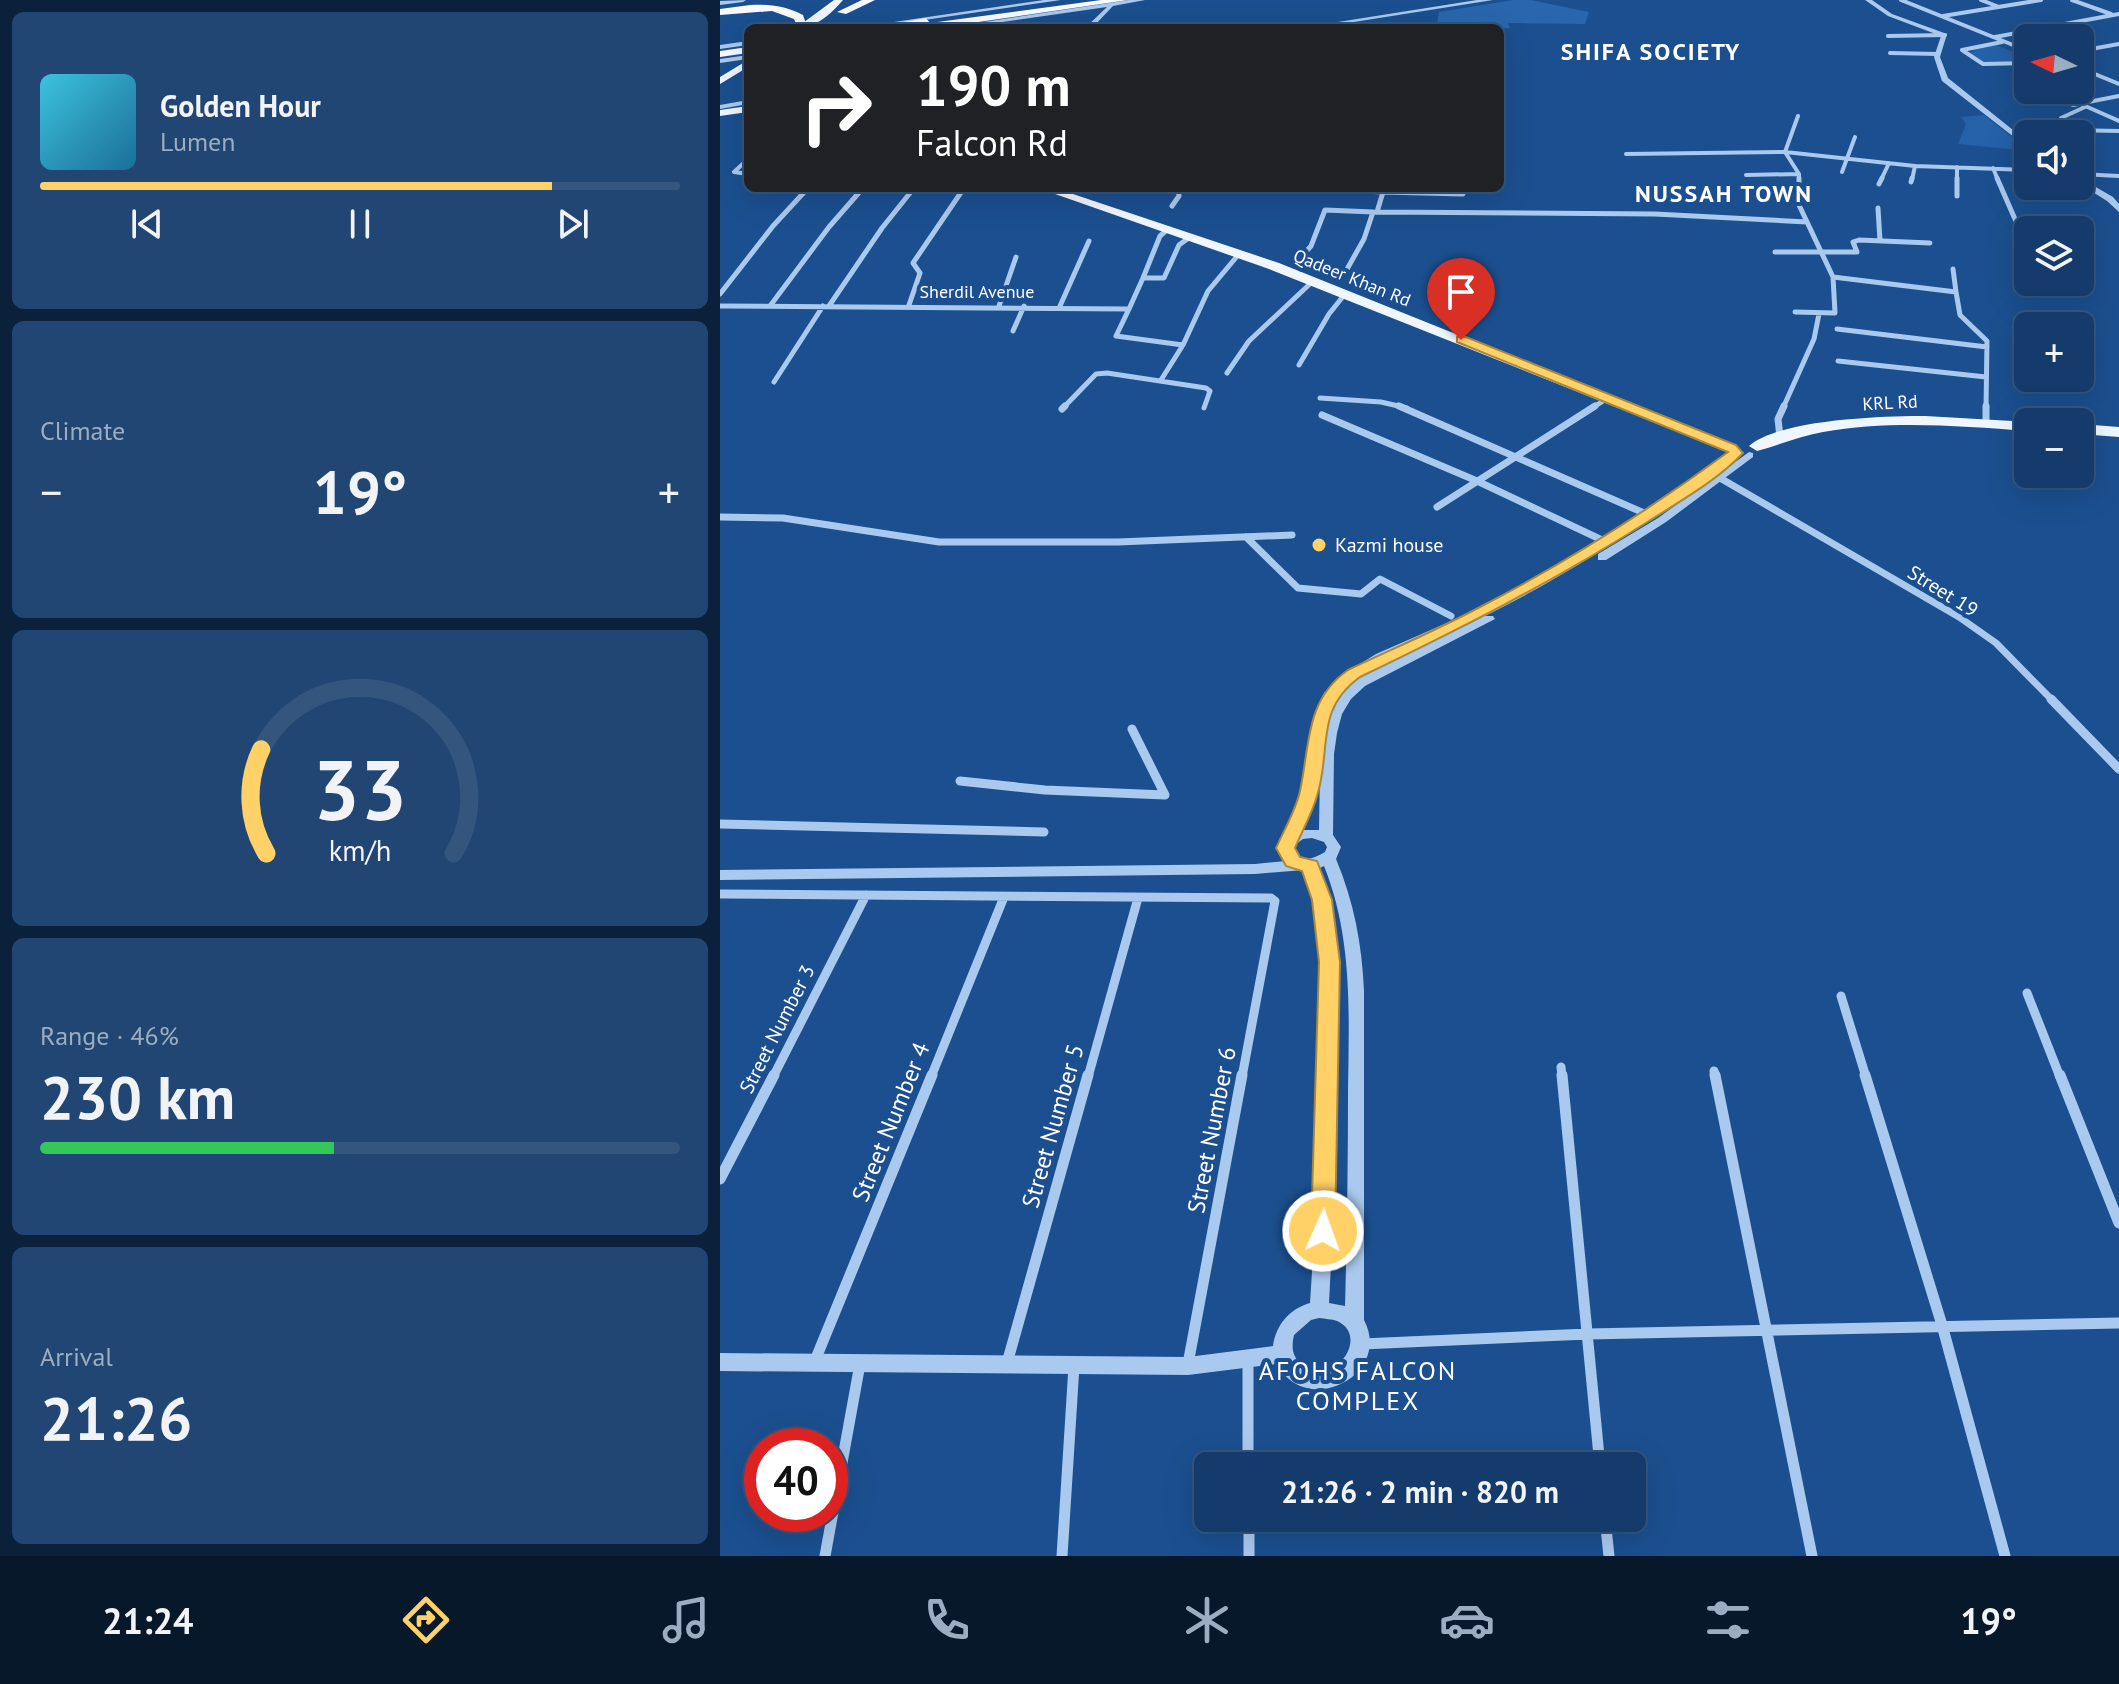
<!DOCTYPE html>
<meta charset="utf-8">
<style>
:root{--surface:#143b6b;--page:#214673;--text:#f1f3f6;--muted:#9dadc1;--line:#33557e;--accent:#ffd166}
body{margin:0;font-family:"PT Sans",sans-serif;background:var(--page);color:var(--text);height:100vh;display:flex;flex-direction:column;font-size:30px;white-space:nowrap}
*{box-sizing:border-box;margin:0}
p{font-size:26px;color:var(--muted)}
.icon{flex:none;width:44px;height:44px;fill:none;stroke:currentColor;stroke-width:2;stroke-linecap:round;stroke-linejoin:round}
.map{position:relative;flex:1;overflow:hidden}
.details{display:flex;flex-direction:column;gap:12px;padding:12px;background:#0b203b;width:720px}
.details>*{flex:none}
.hud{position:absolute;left:24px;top:24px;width:760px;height:168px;border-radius:12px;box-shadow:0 8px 32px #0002,0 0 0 2px var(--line);background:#202124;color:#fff;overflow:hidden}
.needle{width:52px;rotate:275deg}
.buttons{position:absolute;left:1294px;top:24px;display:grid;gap:16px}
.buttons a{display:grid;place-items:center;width:80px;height:80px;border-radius:12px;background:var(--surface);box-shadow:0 8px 32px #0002,0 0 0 2px var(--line);font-size:40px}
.speed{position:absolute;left:24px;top:1428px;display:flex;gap:16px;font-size:40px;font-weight:700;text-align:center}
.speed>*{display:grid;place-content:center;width:104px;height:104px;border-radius:50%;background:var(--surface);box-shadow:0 8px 32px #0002,0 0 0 2px var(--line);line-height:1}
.speed .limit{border:12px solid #d22;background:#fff;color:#111}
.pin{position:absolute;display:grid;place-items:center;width:68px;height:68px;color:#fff;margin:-82px -34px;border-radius:50% 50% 50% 0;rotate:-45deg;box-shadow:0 0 8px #0007}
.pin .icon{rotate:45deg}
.me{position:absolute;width:88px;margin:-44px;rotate:2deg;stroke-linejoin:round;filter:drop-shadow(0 0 6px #0008)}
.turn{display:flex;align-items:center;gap:28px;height:168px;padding:0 40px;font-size:36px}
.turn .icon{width:104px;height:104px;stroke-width:2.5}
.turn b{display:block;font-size:56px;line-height:68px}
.big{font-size:60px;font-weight:700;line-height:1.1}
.details .widget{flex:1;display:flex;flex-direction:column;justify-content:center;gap:12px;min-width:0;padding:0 28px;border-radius:12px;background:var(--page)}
.details .dial{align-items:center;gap:0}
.dial svg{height:208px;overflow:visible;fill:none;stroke:var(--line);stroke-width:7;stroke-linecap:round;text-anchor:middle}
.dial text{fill:var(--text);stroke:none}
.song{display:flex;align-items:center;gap:24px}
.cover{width:96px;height:96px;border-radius:12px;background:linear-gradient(135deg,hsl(190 70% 55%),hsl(200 70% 35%))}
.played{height:8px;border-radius:4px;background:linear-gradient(90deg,var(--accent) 80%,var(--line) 80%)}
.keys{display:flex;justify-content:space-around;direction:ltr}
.heat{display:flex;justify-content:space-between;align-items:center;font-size:44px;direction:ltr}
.charge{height:12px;border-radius:6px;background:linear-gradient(90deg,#34c759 46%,var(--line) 0)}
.trip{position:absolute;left:474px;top:1452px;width:452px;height:80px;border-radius:12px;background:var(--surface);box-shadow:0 8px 32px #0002,0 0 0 2px var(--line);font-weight:700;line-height:80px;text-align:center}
.menu{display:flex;height:128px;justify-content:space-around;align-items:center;background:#08182b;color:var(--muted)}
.menu .icon{width:56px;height:56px}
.menu .active{color:var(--accent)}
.menu b{font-size:36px;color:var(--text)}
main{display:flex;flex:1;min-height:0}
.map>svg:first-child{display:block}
</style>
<main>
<section class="details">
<div class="widget">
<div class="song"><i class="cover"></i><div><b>Golden Hour</b><p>Lumen</p></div></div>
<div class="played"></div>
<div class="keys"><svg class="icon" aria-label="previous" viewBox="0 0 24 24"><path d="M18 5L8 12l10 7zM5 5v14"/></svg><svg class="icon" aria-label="pause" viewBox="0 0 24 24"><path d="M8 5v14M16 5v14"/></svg><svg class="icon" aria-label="next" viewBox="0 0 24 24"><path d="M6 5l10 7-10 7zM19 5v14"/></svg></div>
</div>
<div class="widget"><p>Climate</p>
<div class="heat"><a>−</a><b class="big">19°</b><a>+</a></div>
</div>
<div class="widget dial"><svg viewBox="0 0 100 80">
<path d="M14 69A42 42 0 1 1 86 69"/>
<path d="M14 69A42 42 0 0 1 12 29" stroke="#ffd166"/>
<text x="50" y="56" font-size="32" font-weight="700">33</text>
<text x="50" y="72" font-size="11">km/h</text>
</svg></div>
<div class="widget"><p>Range · 46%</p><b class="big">230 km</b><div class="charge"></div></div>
<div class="widget"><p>Arrival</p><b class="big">21:26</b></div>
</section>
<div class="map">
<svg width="1399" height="1556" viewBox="0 0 1399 1556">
<rect width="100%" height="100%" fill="#1b4f8f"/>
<!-- green -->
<path fill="#2461a8" d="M1276 45 1308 58V61L1266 63 1248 55 1257 48Z
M1264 115 1308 150V151L1238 144 1246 124 1241 117Z"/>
<!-- building -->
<path fill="#2a66ad" d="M793 0H811L869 12 865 24 788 23 790 28H716L719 12Z"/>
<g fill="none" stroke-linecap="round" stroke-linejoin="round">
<!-- minor-far4 -->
<path stroke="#a9c9ee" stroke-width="4" d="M1181 0 1308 51
M1261 0 1279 7
M1352 0 1391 14
M1223 16 1321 0
M1168 36 1225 35
M1275 37 1399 14
M1282 42 1242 50 1263 64 1308 63
M1360 51 1399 44
M1170 53 1218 54
M1360 68 1399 84
M1301 85 1308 88
M1313 90 1353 105 1399 96
M1363 105 1399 121
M1365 107 1341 118V122L1350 130 1399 131
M1065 152 1195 166 1308 170
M1065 152 1079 174V180
M906 154 1065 152 1078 116
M28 159 14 172 28 174
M1237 167V180
M1273 168 1278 180
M1122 172 1135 137
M1360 174 1399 176
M1026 175 1079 174
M1161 180 1169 163
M1192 180 1195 166"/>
<!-- minor-far3 -->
<path stroke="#a9c9ee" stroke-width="5" d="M1237 178V196
M1277 178 1305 242 1306 257
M1191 182 1192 178
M1159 184 1162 178
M644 188 645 191 663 192 657 212
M602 189 645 191
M663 192 743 194
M452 206 459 196 458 188
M1158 208 1160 241
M1055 252H1137L1133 242 1139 240 1210 243
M583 255 591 246 605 210 653 212
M1233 269 1236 292
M626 271 644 239 653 212 935 214 1087 222
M1113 277 1236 292 1240 315 1267 341 1266 408
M423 278 440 236 448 229
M0 294 53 226 88 188
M189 305 200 273 193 263 244 188
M0 306 409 309 423 278H444L459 245 470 237
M50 306 109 227 143 188
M109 306 162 228 194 188
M279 306 296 257
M340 306 369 241
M409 309 396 336 463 345
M1075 312 1115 313 1113 277 1079 205V178
M1117 329 1267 347
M293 331 304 306
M1118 361 1266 377
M579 365 609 314 625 294
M507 373 529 341 593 281
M441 380 463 345 488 291 519 254
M54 382 103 306
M600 398 661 402 687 408
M343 408 376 374 387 373 486 388 490 391 484 408
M872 408 888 398
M1063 408 1094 339 1099 314"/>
<!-- minor-far2 -->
<path stroke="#a9c9ee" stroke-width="7" d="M679 406 924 513
M342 409 345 406
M602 415 757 481 882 540
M1266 423V406
M1060 437 1058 419 1064 406
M1000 478 1239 617 1276 643 1333 701
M717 507 875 406
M0 517 63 518 219 542H398L572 535
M526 537 578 588 641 594 660 579 731 616"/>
<!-- minor-far1 -->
<path stroke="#a9c9ee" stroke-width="9" d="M1331 699 1399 769
M240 781 325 790 445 795 412 729
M0 824 324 832
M0 894 551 898 555 901 522 1077
M1307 993 1340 1077
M1121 996 1146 1077
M841 1067 842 1077
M994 1071 995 1077
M53 1077 146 895
M211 1077 284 897
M368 1077 418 898"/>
<!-- minor -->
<path stroke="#a9c9ee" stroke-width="11" d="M842 1075 880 1466
M995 1075 1092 1556
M1145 1075 1222 1325 1285 1556
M1340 1075 1399 1223
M0 1179 54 1075
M642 1344 868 1334 1399 1323
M528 1360V1466
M94 1363 212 1075
M287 1363 368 1075
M468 1364 522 1075
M529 1518V1556
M885 1518 889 1556
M105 1556 140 1364
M342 1556 354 1366"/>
<!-- tertiary -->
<path fill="#a9c9ee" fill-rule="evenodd" d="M26 0 23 2 0 5V1Z
M324 0H341L150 28H133Z
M409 0H425L393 6 372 28H365L387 7 241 28H224Z
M757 0H773L596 28H580Z
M1145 0H1152L1172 14 1227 34 1220 57 1228 78 1308 142V148L1222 81 1214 57 1221 36 1168 16Z
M28 41V45L0 49V45Z
M28 55V59L0 63V59Z
M28 100V104L0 109V105Z
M1360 178 1393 197 1399 204V212L1387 201 1360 184Z
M1016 450 1021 453 1020 455C941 513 859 569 771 613 725 636 668 649 628 683 613 696 607 712 604 731 610 709 619 695 635 680L765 616H773L775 619 645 686 631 699 622 714 617 733 614 754 613 835 621 847 616 859C634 902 642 944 644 991V1320C673 1375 586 1419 557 1364L468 1375 0 1371V1353L468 1357 553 1346C556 1325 569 1309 590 1303 595 1228 598 1152 599 1077 601 1007 604 938 584 870L535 874 0 880V870L535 864 566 861 560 855 562 842 582 793 594 716 604 693 619 677 656 654 761 608 826 573 921 515ZM600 769 599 830H583L596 793ZM592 838 604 842 607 847 605 852C592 859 587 862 575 853L576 844 583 839ZM604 866C633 938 629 1014 628 1091 628 1162 627 1234 625 1306L609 1303C613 1227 616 1151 616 1076 617 1005 619 937 598 869ZM599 1318C605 1319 612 1319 617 1321 649 1335 618 1384 586 1367 572 1359 571 1349 574 1335L591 1320Z
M1029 452 1033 453V457L946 522 886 560H878V554L938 518Z"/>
<!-- primary -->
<path fill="#f0f6ff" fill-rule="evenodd" d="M114 0H123C111 14 96 28 76 28Z
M28 60V67L0 84V77Z
M28 106V112L0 116V110Z
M318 188H335L559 263 1019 448 1011 453 1006 451 549 269Z
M1205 416 1310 422 1308 431C1240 426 1170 420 1103 432 1080 436 1059 445 1037 451L1029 446C1060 419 1164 416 1205 416Z
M1360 424 1399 427V437L1360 434Z"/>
<!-- trunk -->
<path fill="#f8faff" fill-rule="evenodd" d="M142 0H155L126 14 117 12Z
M381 0H408L217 28H151L206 18 210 23Z
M30 5C49 4 66 6 83 15L87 27 78 28 74 19 52 11 0 15V9Z
M28 47V53L0 57V51Z"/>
</g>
<!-- route -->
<path fill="#ffd166" stroke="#a68842" stroke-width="2" d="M737 337H746L1016 445 1023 453C998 480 960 501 929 521 836 580 740 629 640 677 594 710 612 750 597 796 592 814 582 831 575 848L580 857 597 861 599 866 612 900 620 962 615 1231 611 1238 603 1241 595 1238 591 1231 599 962 592 900 582 871 566 866 556 848C564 830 576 810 580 791 590 745 585 700 628 670 672 649 717 630 760 607 847 562 929 510 1008 452L737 342Z"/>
<!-- markers -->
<circle fill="#ffd166" stroke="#1b4f8f" stroke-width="3" cx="599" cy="545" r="8"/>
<g text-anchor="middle" stroke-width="8" stroke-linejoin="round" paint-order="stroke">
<!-- far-street labels -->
<g font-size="18" fill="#fff" stroke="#1b4f8f">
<text transform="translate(632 278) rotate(22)" y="6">Qadeer Khan Rd</text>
<text x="257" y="298">Sherdil Avenue</text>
<text transform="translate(1170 403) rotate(-3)" y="6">KRL Rd</text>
</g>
<!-- poi labels -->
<g font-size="20" fill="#fff" stroke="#1b4f8f" text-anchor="start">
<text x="615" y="552">Kazmi house</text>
</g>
<!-- street labels -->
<g font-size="20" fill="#fff" stroke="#1b4f8f">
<text transform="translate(1223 591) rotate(32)" y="7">Street 19</text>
<text transform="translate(57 1029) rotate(-63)" y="7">Street Number 3</text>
</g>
<!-- far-district labels -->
<g font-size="24" font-weight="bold" letter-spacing="2" fill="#fff" stroke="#1b4f8f">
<text x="931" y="60">SHIFA SOCIETY</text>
<text x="1004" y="202">NUSSAH TOWN</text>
</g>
<!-- near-street labels -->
<g font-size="24" fill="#fff" stroke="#1b4f8f">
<text transform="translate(171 1122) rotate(-68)" y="8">Street Number 4</text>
<text transform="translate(333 1126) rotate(-74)" y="8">Street Number 5</text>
<text transform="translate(492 1130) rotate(-79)" y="8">Street Number 6</text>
</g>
<!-- near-neighbourhood labels -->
<g font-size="26" letter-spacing="2" fill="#fff" stroke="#1b4f8f">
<text x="638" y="1380">AFOHS FALCON<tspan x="638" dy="30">COMPLEX</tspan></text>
</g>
</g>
</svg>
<div class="buttons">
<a><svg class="needle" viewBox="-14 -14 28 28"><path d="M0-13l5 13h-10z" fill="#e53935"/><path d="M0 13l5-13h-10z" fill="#9dadc1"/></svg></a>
<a><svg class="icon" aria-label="sound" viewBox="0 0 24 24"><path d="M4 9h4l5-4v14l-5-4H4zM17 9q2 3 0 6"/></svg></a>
<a><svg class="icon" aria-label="layers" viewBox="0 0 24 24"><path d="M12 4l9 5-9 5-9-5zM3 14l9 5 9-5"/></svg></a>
<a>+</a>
<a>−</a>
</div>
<div class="speed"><div class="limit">40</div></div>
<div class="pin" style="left:741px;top:340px;background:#d93025"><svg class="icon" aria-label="arrive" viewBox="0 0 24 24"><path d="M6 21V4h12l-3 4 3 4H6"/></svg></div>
<svg class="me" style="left:603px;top:1231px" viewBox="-20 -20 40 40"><circle r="17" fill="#ffd166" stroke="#fff" stroke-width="3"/><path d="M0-11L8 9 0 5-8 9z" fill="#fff"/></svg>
<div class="trip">21:26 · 2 min · 820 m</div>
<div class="hud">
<div class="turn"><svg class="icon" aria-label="right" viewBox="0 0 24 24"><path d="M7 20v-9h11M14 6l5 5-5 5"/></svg><div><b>190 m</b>Falcon Rd</div></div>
</div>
</div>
</main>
<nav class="menu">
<b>21:24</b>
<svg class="icon active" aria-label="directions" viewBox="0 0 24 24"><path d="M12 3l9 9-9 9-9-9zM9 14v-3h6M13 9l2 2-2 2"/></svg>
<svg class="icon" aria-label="music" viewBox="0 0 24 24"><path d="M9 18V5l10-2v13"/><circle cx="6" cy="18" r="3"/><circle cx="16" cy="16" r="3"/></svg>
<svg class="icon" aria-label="phone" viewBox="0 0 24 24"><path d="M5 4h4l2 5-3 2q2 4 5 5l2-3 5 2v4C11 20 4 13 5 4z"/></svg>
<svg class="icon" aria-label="climate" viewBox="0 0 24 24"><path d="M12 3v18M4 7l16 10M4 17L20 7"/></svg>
<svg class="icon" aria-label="car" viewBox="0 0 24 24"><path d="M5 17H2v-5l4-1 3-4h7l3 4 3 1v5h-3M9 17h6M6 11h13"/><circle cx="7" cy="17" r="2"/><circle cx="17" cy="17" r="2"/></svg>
<svg class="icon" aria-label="filters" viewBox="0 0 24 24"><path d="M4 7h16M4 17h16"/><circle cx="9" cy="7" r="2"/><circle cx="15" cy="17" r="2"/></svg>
<b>19°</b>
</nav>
